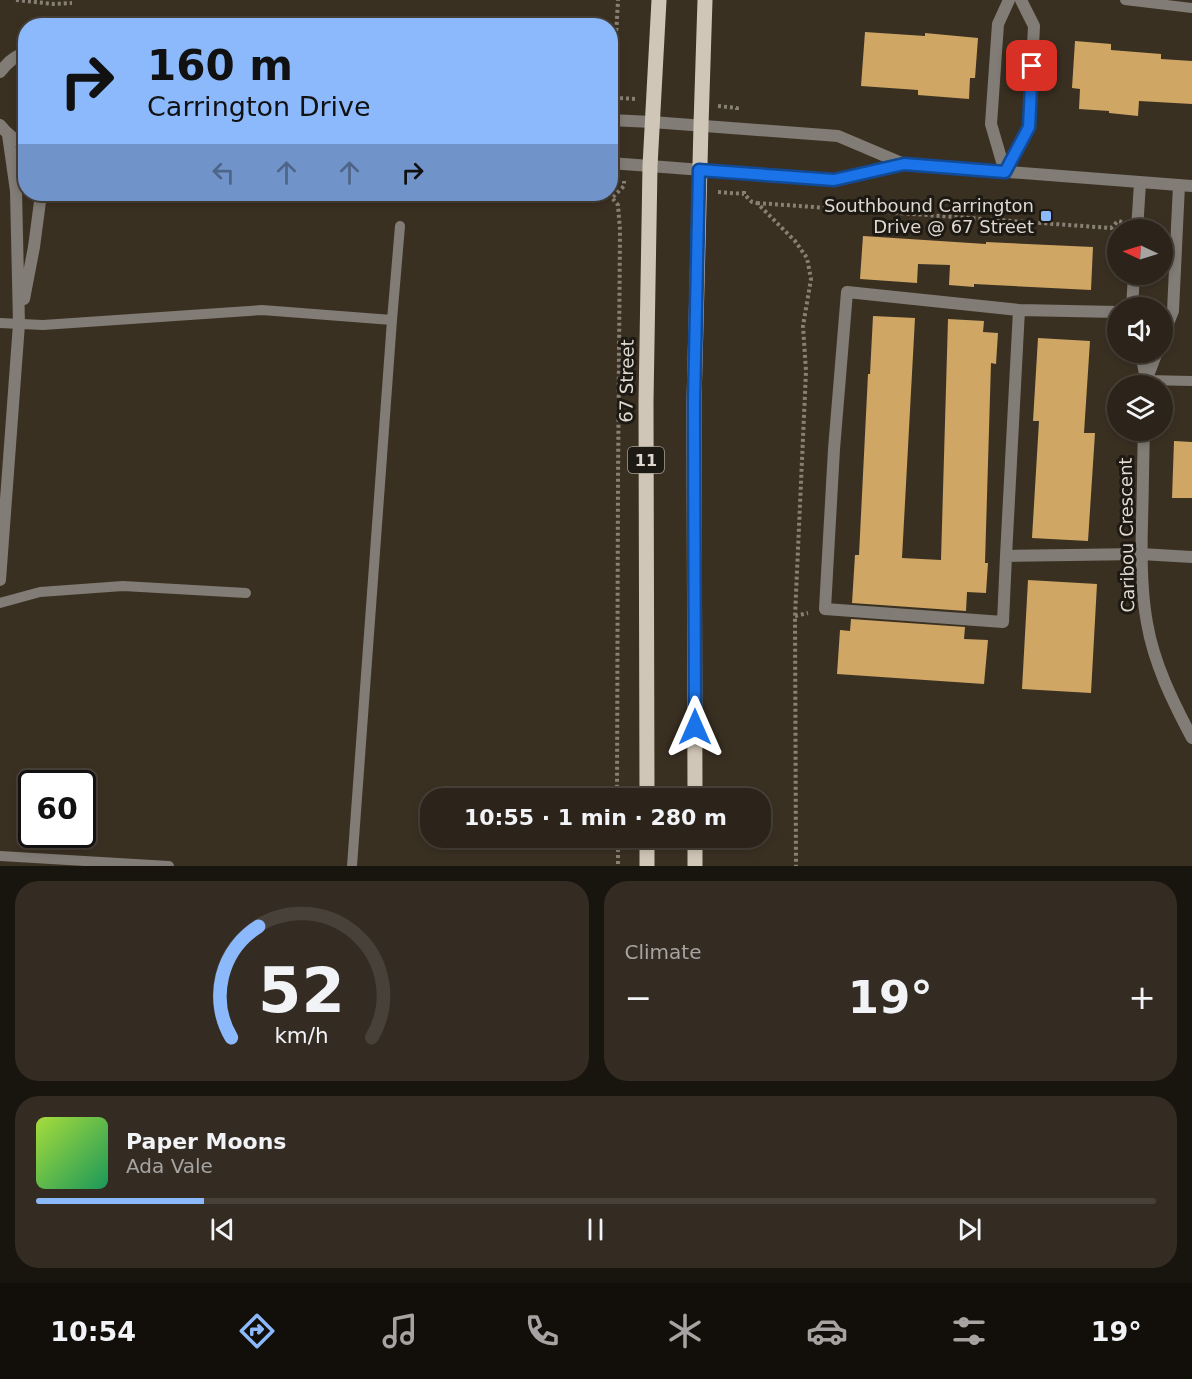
<!DOCTYPE html>
<meta charset="utf-8">
<style>
:root{--surface:#2c241a;--page:#342c23;--text:#f1f3f6;--muted:#a6a4a2;--line:#484139;--accent:#8cb9fc}
body{margin:0;font-family:"DejaVu Sans",sans-serif;background:var(--page);color:var(--text);height:100vh;display:flex;flex-direction:column;font-size:22px;white-space:nowrap}
*{box-sizing:border-box;margin:0}
p{font-size:20px;color:var(--muted)}
.icon{flex:none;width:33px;height:33px;fill:none;stroke:currentColor;stroke-width:2;stroke-linecap:round;stroke-linejoin:round}
.map{position:relative;height:866px;overflow:hidden}
.drawer{display:flex;flex-direction:column;gap:15px;padding:15px;background:#18140e;flex:1}
.drawer>*{flex:none}
.banner{position:absolute;left:18px;top:18px;width:600px;height:183px;border-radius:24px;box-shadow:0 3px 9px #0003,0 0 0 2px var(--line);background:#8cb9fc;color:#111;overflow:hidden}
.needle{width:39px;rotate:274deg}
.controls{position:absolute;left:1107px;top:219px;display:grid;gap:12px}
.controls a{display:grid;place-items:center;width:66px;height:66px;border-radius:50%;background:var(--surface);box-shadow:0 3px 9px #0003,0 0 0 2px var(--line);font-size:30px}
.speed{position:absolute;left:18px;top:770px;display:flex;gap:12px;font-size:30px;font-weight:700;text-align:center}
.speed>*{display:grid;place-content:center;width:78px;height:78px;border-radius:50%;background:var(--surface);box-shadow:0 3px 9px #0003,0 0 0 2px var(--line);line-height:1}
.speed .limit{border:3px solid #111;border-radius:9px;background:#fff;color:#111}
.pin{position:absolute;display:grid;place-items:center;width:51px;height:51px;color:#fff;margin:-26px;border-radius:12px;box-shadow:0 3px 9px #0006}
.me{position:absolute;width:66px;margin:-33px;rotate:0deg;stroke-linejoin:round;filter:drop-shadow(0 0 4px #0008)}
.turn{display:flex;align-items:center;gap:21px;height:126px;padding:0 30px;font-size:27px}
.turn .icon{width:78px;height:78px;stroke-width:2.5}
.turn b{display:block;font-size:42px;line-height:51px}
.lanes{display:flex;align-items:center;height:57px;padding:0 30px;background:#0003;justify-content:center;gap:30px;direction:ltr}
.lanes .off{opacity:.35}
.big{font-size:45px;font-weight:800;line-height:1.1}
.drawer .card{flex:1;display:flex;flex-direction:column;justify-content:center;gap:9px;min-width:0;padding:0 21px;border-radius:24px;background:var(--page)}
.drawer .dial{align-items:center;gap:0}
.dial svg{height:156px;overflow:visible;fill:none;stroke:var(--line);stroke-width:7;stroke-linecap:round;text-anchor:middle}
.dial text{fill:var(--text);stroke:none}
.song{display:flex;align-items:center;gap:18px}
.cover{width:72px;height:72px;border-radius:9px;background:linear-gradient(135deg,hsl(80 70% 55%),hsl(150 70% 35%))}
.played{height:6px;border-radius:3px;background:linear-gradient(90deg,var(--accent) 15%,var(--line) 15%)}
.keys{display:flex;justify-content:space-around;direction:ltr}
.heat{display:flex;justify-content:space-between;align-items:center;font-size:33px;direction:ltr}
.drawer .tiles{flex:1;display:grid;gap:15px;grid-template-columns:1fr 1fr}
.card:last-child{grid-column:span 2}
.trip{position:absolute;left:420px;top:788px;width:351px;height:60px;border-radius:24px;background:var(--surface);box-shadow:0 3px 9px #0003,0 0 0 2px var(--line);font-weight:800;line-height:60px;text-align:center}
.menu{display:flex;height:96px;justify-content:space-around;align-items:center;background:#120e0a;color:var(--muted)}
.menu .icon{width:42px;height:42px}
.menu .on{color:var(--accent)}
.menu b{font-size:27px;color:var(--text)}
.map>svg:first-child{display:block}
</style>
<div class="map">
<svg width="1192" height="866" viewBox="0 0 1192 866">
<rect width="100%" height="100%" fill="#3a3022"/>
<!-- building -->
<path fill="#cfa664" d="M865 32 925 36V33L978 38 975 78H970L969 99 918 95V90L861 86Z
M1075 41 1111 44V50L1161 54V59L1192 61V104L1139 101 1138 116 1109 113V111L1079 109 1080 89 1072 88Z
M863 236 986 244V242L1093 247 1091 290 974 284V287L949 285 950 265 918 264 917 283 860 279Z
M873 316 915 318 902 558 941 560 948 319 984 321 983 332 998 333 996 364 991 363 985 563H988L986 593 967 592 966 611 852 603 855 555H859L868 374H870Z
M1038 338 1090 341 1084 433H1095L1088 541 1032 538 1039 421H1033Z
M1174 441 1192 442V498H1172Z
M1028 580 1097 584 1091 693 1022 689Z
M851 619 965 627 964 639 988 640 984 684 837 674 840 630 850 631Z"/>
<g fill="none" stroke-linecap="round" stroke-linejoin="round">
<!-- path -->
<path stroke="#888075" stroke-width="4" stroke-dasharray="3 3" stroke-linecap="butt" d="M16 0 54 4 72 3
M610 84 614 73 618 0
M610 85 620 99
M620 98 636 99
M718 106 737 108V112
M744 191V194L752 202 757 203 795 241 807 258 811 279 803 326 806 371 795 616 796 866
M718 192 744 194
M609 194 618 205 620 230 618 481 617 798
M613 197 624 186V181
M757 203 1111 228 1118 221 1122 222
M795 616 808 613
M618 837V866"/>
<!-- service -->
<path stroke="#817c75" stroke-width="10" d="M1125 0 1192 8
M0 323 43 325 262 310 392 320
M1146 380 1192 381
M0 603 40 592 123 586 246 593
M0 856 169 866
M352 866 392 320 400 226"/>
<!-- minor -->
<path stroke="#817c75" stroke-width="12" d="M0 72C7 63 15 55 26 53
M610 120 652 122
M0 125C7 134 15 141 26 144
M610 163 650 166
M1005 172 1029 127 1034 26 1021 0
M1005 172 991 124 998 24 1009 0
M1137 230 1140 183
M24 299 34 247 41 194
M1132 308 1134 274
M1118 312 1019 310 847 292 834 449 825 609 1003 622 1006 556 1141 554 1192 557
M1162 338 1173 311 1179 185
M1141 352 1146 380V386
M1147 378 1157 352
M1144 430C1143 461 1143 492 1142 522 1141 556 1141 590 1147 623 1154 664 1173 702 1192 738
M1006 556 1019 310
M0 580 19 324 16 191 8 135"/>
<!-- tertiary -->
<path stroke="#817c75" stroke-width="12" d="M652 122 838 136 904 164
M650 166 834 180 904 164 1192 186"/>
<!-- primary -->
<path stroke="#d0c6b7" stroke-width="15" d="M647 798 646 402 650 166 659 0
M695 798 694 403 701 125 705 0
M647 837V866
M695 837V866"/>
</g>
<g fill="none" stroke-linecap="round" stroke-linejoin="round">
<!-- route casing -->
<g stroke="#114b97" stroke-width="15">
<path id="route" d="M695 727 694 403 699 170 834 180 904 164 1005 172 1029 127 1032 66"/>
</g>
<!-- route -->
<use href="#route" stroke="#1a73e8" stroke-width="10"/>
</g>
<!-- markers -->
<rect fill="#8cb9fc" stroke="#1d1913" stroke-width="2" x="1040" y="210" width="12" height="12" rx="3"/>
<g text-anchor="middle" stroke-width="6" stroke-linejoin="round" paint-order="stroke">
<!-- shield labels -->
<rect fill="#1d1913" stroke="#a59f97" stroke-width="1.5" x="628" y="447" width="36" height="26" rx="4.5"/>
<g font-size="16" font-weight="bold" fill="#dfd9d0">
<text x="646" y="466">11</text>
</g>
<!-- poi labels -->
<g font-size="18" fill="#dfd9d0" stroke="#1d1913" text-anchor="end">
<text x="1034" y="212">Southbound Carrington<tspan x="1034" dy="21">Drive @ 67 Street</tspan></text>
</g>
<!-- street labels -->
<g font-size="18" fill="#dfd9d0" stroke="#1d1913">
<text transform="translate(627 381) rotate(-89)" y="6">67 Street</text>
<text transform="translate(1127 535) rotate(-91)" y="6">Caribou Crescent</text>
</g>
</g>
</svg>
<div class="controls">
<a><svg class="needle" viewBox="-14 -14 28 28"><path d="M0-13l5 13h-10z" fill="#e53935"/><path d="M0 13l5-13h-10z" fill="#a6a4a2"/></svg></a>
<a><svg class="icon" aria-label="sound" viewBox="0 0 24 24"><path d="M4 9h4l5-4v14l-5-4H4zM17 9q2 3 0 6"/></svg></a>
<a><svg class="icon" aria-label="layers" viewBox="0 0 24 24"><path d="M12 4l9 5-9 5-9-5zM3 14l9 5 9-5"/></svg></a>
</div>
<div class="speed"><div class="limit">60</div></div>
<div class="pin" style="left:1032px;top:66px;background:#d93025"><svg class="icon" aria-label="arrive" viewBox="0 0 24 24"><path d="M6 21V4h12l-3 4 3 4H6"/></svg></div>
<svg class="me" style="left:695px;top:727px" viewBox="-20 -20 40 40"><path d="M0-17L14 15 0 8-14 15z" fill="#1a73e8" stroke="#fff" stroke-width="4"/></svg>
<div class="trip">10:55 · 1 min · 280 m</div>
<div class="banner">
<div class="turn"><svg class="icon" aria-label="right" viewBox="0 0 24 24"><path d="M7 20v-9h11M14 6l5 5-5 5"/></svg><div><b>160 m</b>Carrington Drive</div></div>
<div class="lanes"><svg class="icon off" aria-label="left" viewBox="0 0 24 24"><path d="M17 20v-9H6M10 6l-5 5 5 5"/></svg><svg class="icon off" aria-label="ahead" viewBox="0 0 24 24"><path d="M12 20V5M6 11l6-6 6 6"/></svg><svg class="icon off" aria-label="ahead" viewBox="0 0 24 24"><path d="M12 20V5M6 11l6-6 6 6"/></svg><svg class="icon" aria-label="right" viewBox="0 0 24 24"><path d="M7 20v-9h11M14 6l5 5-5 5"/></svg></div>
</div>
</div>
<section class="drawer">
<div class="tiles">
<div class="card dial"><svg viewBox="0 0 100 80">
<path d="M14 69A42 42 0 1 1 86 69"/>
<path d="M14 69A42 42 0 0 1 28 12" stroke="#8cb9fc"/>
<text x="50" y="56" font-size="32" font-weight="700">52</text>
<text x="50" y="72" font-size="11">km/h</text>
</svg></div>
<div class="card"><p>Climate</p>
<div class="heat"><a>−</a><b class="big">19°</b><a>+</a></div>
</div>
<div class="card">
<div class="song"><i class="cover"></i><div><b>Paper Moons</b><p>Ada Vale</p></div></div>
<div class="played"></div>
<div class="keys"><svg class="icon" aria-label="previous" viewBox="0 0 24 24"><path d="M18 5L8 12l10 7zM5 5v14"/></svg><svg class="icon" aria-label="pause" viewBox="0 0 24 24"><path d="M8 5v14M16 5v14"/></svg><svg class="icon" aria-label="next" viewBox="0 0 24 24"><path d="M6 5l10 7-10 7zM19 5v14"/></svg></div>
</div>
</div>
</section>
<nav class="menu">
<b>10:54</b>
<svg class="icon on" aria-label="directions" viewBox="0 0 24 24"><path d="M12 3l9 9-9 9-9-9zM9 14v-3h6M13 9l2 2-2 2"/></svg>
<svg class="icon" aria-label="music" viewBox="0 0 24 24"><path d="M9 18V5l10-2v13"/><circle cx="6" cy="18" r="3"/><circle cx="16" cy="16" r="3"/></svg>
<svg class="icon" aria-label="phone" viewBox="0 0 24 24"><path d="M5 4h4l2 5-3 2q2 4 5 5l2-3 5 2v4C11 20 4 13 5 4z"/></svg>
<svg class="icon" aria-label="climate" viewBox="0 0 24 24"><path d="M12 3v18M4 7l16 10M4 17L20 7"/></svg>
<svg class="icon" aria-label="car" viewBox="0 0 24 24"><path d="M5 17H2v-5l4-1 3-4h7l3 4 3 1v5h-3M9 17h6M6 11h13"/><circle cx="7" cy="17" r="2"/><circle cx="17" cy="17" r="2"/></svg>
<svg class="icon" aria-label="filters" viewBox="0 0 24 24"><path d="M4 7h16M4 17h16"/><circle cx="9" cy="7" r="2"/><circle cx="15" cy="17" r="2"/></svg>
<b>19°</b>
</nav>
